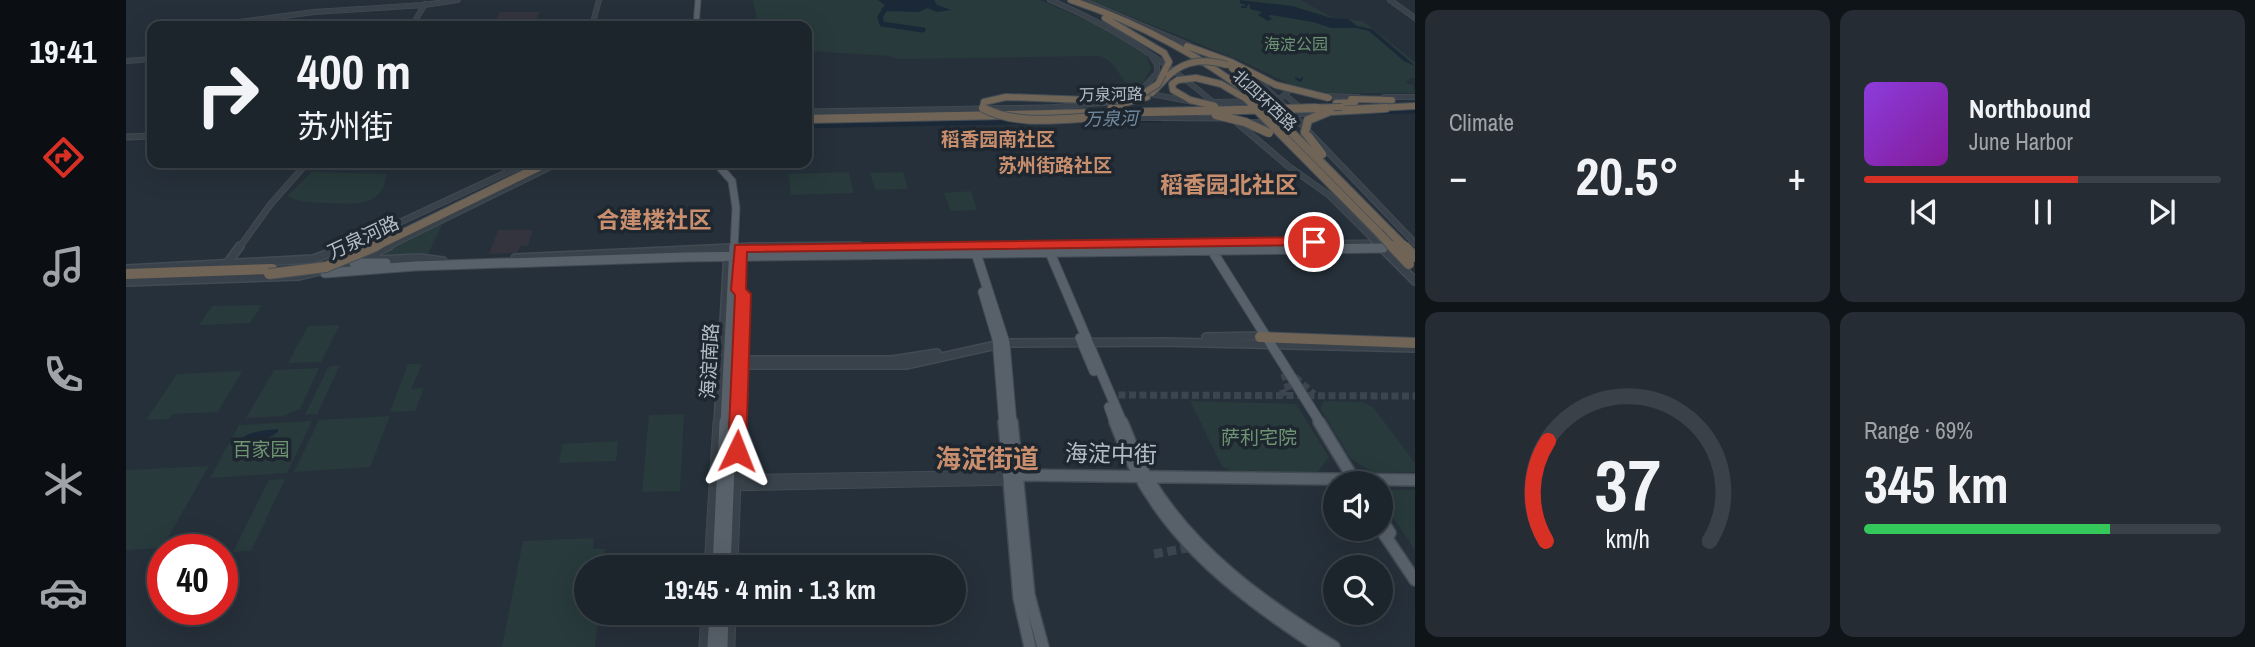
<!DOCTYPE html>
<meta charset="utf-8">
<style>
:root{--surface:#1c242c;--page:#252c34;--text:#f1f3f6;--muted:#a0a4a9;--line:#3a4148;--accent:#d93025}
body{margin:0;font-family:"Archivo Narrow","Noto Sans SC",sans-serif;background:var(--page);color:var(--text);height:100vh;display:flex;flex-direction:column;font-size:26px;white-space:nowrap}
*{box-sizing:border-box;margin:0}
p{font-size:23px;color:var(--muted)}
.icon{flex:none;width:38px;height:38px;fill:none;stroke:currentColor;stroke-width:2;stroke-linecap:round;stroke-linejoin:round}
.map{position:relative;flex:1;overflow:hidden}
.details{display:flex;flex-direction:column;gap:10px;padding:10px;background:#0f1418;width:840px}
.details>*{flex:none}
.top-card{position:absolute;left:21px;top:21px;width:665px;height:147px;border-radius:14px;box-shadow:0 7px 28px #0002,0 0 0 2px var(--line);background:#1c242c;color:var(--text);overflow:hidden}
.buttons{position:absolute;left:1197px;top:471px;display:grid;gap:14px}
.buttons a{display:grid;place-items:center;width:70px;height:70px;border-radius:50%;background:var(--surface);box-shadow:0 7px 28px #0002,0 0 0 2px var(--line);font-size:35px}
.speed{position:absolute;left:21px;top:534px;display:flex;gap:14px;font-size:35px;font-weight:700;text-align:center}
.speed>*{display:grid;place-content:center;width:91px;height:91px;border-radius:50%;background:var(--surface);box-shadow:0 7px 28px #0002,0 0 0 2px var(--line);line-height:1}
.speed .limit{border:10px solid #d22;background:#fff;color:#111}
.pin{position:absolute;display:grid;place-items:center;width:60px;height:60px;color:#fff;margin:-30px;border:4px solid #fff;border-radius:50%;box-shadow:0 2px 7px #0007}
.me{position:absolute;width:77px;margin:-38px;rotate:2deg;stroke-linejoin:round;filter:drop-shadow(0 0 5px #0008)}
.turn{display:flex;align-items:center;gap:24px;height:147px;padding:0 35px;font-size:32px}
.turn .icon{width:91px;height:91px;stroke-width:2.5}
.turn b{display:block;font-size:49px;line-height:60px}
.big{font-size:52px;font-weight:700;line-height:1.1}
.details .tile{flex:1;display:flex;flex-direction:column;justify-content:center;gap:10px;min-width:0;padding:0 24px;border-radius:14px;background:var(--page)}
.details .dial{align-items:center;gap:0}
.dial svg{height:182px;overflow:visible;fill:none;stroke:var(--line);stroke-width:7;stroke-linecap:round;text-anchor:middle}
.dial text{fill:var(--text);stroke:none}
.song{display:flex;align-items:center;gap:21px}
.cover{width:84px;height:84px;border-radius:10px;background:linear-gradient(135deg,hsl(270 70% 55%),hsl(290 70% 35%))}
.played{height:7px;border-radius:4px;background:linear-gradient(90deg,var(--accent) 60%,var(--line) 60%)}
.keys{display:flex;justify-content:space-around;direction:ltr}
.heat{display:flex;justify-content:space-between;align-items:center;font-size:38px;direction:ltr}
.charge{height:10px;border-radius:5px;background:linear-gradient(90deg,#34c759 69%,var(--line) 0)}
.details .tiles{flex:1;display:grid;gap:10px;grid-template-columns:repeat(2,1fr)}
.trip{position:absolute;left:448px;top:555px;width:392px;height:70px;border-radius:35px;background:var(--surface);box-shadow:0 7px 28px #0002,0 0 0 2px var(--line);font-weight:700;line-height:70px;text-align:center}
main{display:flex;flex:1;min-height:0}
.tab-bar{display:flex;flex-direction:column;width:126px;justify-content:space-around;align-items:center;background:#0b0e12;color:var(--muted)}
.tab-bar .icon{width:49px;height:49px}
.tab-bar .on{color:var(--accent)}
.tab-bar b{font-size:32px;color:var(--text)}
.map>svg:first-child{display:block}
</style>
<main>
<nav class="tab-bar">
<b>19:41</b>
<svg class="icon on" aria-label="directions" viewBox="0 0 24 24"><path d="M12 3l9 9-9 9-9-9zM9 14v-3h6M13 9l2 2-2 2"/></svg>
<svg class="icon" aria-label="music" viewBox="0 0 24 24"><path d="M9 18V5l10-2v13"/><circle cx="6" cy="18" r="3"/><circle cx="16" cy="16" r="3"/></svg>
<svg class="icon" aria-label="phone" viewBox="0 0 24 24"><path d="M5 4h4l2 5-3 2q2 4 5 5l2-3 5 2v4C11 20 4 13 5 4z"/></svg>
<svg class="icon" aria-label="climate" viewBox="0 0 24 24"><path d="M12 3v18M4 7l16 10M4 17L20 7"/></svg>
<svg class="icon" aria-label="car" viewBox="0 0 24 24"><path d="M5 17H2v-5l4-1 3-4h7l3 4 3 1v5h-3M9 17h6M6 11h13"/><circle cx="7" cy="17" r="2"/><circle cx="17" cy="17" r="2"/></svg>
</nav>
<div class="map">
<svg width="1289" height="647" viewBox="0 0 1289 647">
<rect width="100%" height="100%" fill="#26303a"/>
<!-- medical -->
<path fill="#34343f" d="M374 12H414L408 23 366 26Z
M372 230H407L402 246H394L391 253 363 254Z"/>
<!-- green -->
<path fill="#283a3b" d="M627 0H914L983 30 1015 49 1021 56 1025 69 1016 84 1009 89C995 84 991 61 974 56L772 59 763 56 681 51V26H632Z
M964 0H1174L1208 18 1237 21 1289 62V78L1283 79 1280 83 1287 85 1289 93H1204L1168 86 1113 60Z
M186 172 260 174C259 208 224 204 199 203 186 202 173 203 161 196Z
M723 172 728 193 665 195 662 174Z
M777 172 782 189 749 190 744 173Z
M845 191 851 210 825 211 818 193Z
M311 225H316L301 256H259V251Z
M136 305 124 323 73 325 86 306Z
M214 325 195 362 162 363 182 326Z
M282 364H296L285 389 298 388 289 411 264 412Z
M214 365 191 414 179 415 202 367Z
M193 368 174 409 157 416 120 418 148 370Z
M116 371 92 412 46 414 43 419 20 420 51 374Z
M1064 401 1170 404 1203 457 1191 473 1107 472 1096 466Z
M1198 401 1236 402 1247 407 1289 463V472H1246L1225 459 1194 408Z
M558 414 554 491 516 492 523 415Z
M264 416 244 467 168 472 193 420Z
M186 421 161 473 84 478 113 425Z
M492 441 490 461 433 463 436 444Z
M83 466 36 548 0 550V470Z
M159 479 125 551 107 552 143 480Z
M1264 490H1289V550L1259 506Z
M468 538 467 549H479L477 567H460V612L473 613 469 647H376L397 541Z"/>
<!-- water -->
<path fill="#1a2837" d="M752 0H808L811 5 825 10 811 12 801 8 793 12 758 11 755 9 759 5Z
M1113 0 1166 6 1205 18 1222 19 1231 26 1246 29 1289 66 1278 61 1243 31 1230 28H1205L1187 22 1145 15 1142 16 1146 19 1142 21 1132 15 1136 12 1124 9V5Z
M152 429V432L137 441 134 447 118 448 111 452 107 448C117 431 134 431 152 429Z"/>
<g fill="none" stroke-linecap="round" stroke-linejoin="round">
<!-- stream -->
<path stroke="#1a2837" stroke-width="2" d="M1115 2 1121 5
M1116 7H1120
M1170 78 1174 81 1176 78"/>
<!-- canal -->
<path stroke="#1a2837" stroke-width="4.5" d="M1251 112 1289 111
M1111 118 1139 117
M960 121 1035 120
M681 126 898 122"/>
<!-- river -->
<path stroke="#1a2837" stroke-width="5" d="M758 11 754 17 756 24 797 30"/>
<!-- minor-tunnel-far1 -->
<path stroke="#3b454f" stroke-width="7" stroke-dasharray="7 3.5" stroke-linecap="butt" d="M1169 377 1188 394
M1154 394 1163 391 1157 370
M982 395 1289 396"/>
<!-- minor-tunnel -->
<path stroke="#3b454f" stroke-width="9" stroke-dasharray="9 4.5" stroke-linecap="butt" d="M1028 554 1061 548 1068 550"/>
<!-- minor-far3 casing -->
<g stroke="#424b53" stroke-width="6">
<path id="minor-far3" d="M924 0C988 26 1042 63 1094 108
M956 0 1067 47
M1264 0 1289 18
M83 26 188 12 298 5 332 0
M286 26 299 4
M466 26 473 0
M0 61 26 59
M1124 73 1162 109
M1014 92 1068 102
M1159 95 1176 109
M1199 96 1232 97
M1002 97 1013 92 1031 73V65L1025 55
M1258 97H1289
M1087 102 1151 101 1165 89
M831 109 917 108 988 102"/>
</g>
<!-- minor-far2 casing -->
<g stroke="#424b53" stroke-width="7">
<path id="minor-far2" d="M1160 108 1289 243
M1174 108 1177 110
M681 112 921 108
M1165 114 1199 112
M982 117 1096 118
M1108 120 1162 166 1203 195 1256 248
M1121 123 1173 121
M0 137 26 136
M113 248 144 205 181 163
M219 248 401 163
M259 248 432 163
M612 248 1242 243"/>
</g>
<!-- minor-far1 casing -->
<g stroke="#424b53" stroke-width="10">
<path id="minor-far1" d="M1254 246 1289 281
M249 250 252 260 293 258 317 261
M389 258 627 247 733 246
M100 265 114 246
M0 269 187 259 224 246
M0 282 173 276 228 263 263 246
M1080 337 1138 336
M603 360H766L811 353
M602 365H780L879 343 1038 342 1289 348
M592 424 602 253
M612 424 617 294 613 290"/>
</g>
<!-- minor casing -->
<g stroke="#424b53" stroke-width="11">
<path id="minor" d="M600 480 885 475
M600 486 886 480
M583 567 592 422
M607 567 612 422
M578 647 580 612
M604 647 605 612"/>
</g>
<!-- major-far3 casing -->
<g stroke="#424b53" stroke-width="7">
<path id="major-far3" d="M570 26 572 0"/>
</g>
<!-- major-far2 casing -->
<g stroke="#424b53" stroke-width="9">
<path id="major-far2" d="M590 163 606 181 610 208 608 248"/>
</g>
<!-- major-far1 casing -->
<g stroke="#424b53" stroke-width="11">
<path id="major-far1" d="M1085 249 1195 424
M849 250 879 343 886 424
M925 255 997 424
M228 263H260
M199 273 289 266 560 257 1257 248
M857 292 871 339 878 424
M611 303 614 251
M954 338 968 371
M983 407 989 424
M599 424 608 246"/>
</g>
<!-- major casing -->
<g stroke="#424b53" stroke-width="14">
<path id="major" d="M878 422 893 598 904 647
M886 422 903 595 917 647
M989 422C1027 529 1101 586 1193 647
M996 422C1004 440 1010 460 1020 476 1065 552 1135 602 1208 647
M1193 422 1230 483
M889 475 1289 480
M1255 519 1264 533
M1254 528 1289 580
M592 567 599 422
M599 567 603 467
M587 647 589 612
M596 647 597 612"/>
</g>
<!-- highway-far2 casing -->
<g stroke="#444d55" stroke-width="8">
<path id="highway-far2" d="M945 0C1013 23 1074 55 1130 99
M979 18 1038 53
M1061 46 1105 62 1150 85
M1106 68 1138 99
M1070 78 1095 84 1120 99
M1052 80 1046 84 1047 90 1064 100
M1026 93 1043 75
M1225 99 1266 100
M1210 103 1229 102
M985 107 1021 97
M1231 109 1289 106"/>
</g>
<!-- highway-far1 casing -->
<g stroke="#444d55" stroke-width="10">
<path id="highway-far1" d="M1205 111 1260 108
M681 119 1072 111
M1158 125 1265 233
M1147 126 1253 233
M1179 132 1196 154
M255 244 421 163"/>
</g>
<!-- highway casing -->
<g stroke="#444d55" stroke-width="12">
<path id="highway" d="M0 274 146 269
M1134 337 1289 343"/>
</g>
<!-- minor-far3 -->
<use href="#minor-far3" stroke="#39424a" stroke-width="4.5"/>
<!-- minor-far2 -->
<use href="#minor-far2" stroke="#39424a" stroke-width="5"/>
<!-- minor-far1 -->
<use href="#minor-far1" stroke="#39424a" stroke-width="7"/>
<!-- minor -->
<use href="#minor" stroke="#39424a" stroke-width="9"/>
<!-- major-far3 -->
<use href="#major-far3" stroke="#58616a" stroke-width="5"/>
<!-- major-far2 -->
<use href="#major-far2" stroke="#58616a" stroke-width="7"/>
<!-- major-far1 -->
<use href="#major-far1" stroke="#58616a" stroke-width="9"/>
<!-- major -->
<use href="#major" stroke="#58616a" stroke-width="11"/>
<!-- highway-far2 -->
<use href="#highway-far2" stroke="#706457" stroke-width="6"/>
<!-- highway-far1 -->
<use href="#highway-far1" stroke="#706457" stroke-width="8"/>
<!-- highway -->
<use href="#highway" stroke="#706457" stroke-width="10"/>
<!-- highway-bridge-far2 casing -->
<g stroke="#444d55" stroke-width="8" stroke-linecap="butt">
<path id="highway-bridge-far2" d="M1043 75C1061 59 1079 59 1101 65
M1052 80 1070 78
M1150 85 1203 98
M1120 99 1130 109
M1130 99 1141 109
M1064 100 1089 106
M860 109 857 108 858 102 880 97 989 101 1013 96 1032 84 1043 62 1038 53
M1128 109 1216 107"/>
</g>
<!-- highway-bridge-far1 casing -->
<g stroke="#444d55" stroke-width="10" stroke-linecap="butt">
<path id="highway-bridge-far1" d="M857 108C893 128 947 117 987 116
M1129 108 1147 126
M1139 108 1158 125
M1072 111 1191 108
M1090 115 1119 122 1143 133
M1179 132 1182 120 1204 111
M1253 233 1267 248
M1265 233 1280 248
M246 248 255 244"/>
</g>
<!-- highway-bridge casing -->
<g stroke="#444d55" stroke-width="12" stroke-linecap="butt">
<path id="highway-bridge" d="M1266 246 1283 264
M1278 246 1289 257
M143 274 200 267 250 246"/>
</g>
<!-- highway-bridge-far2 -->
<use href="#highway-bridge-far2" stroke="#706457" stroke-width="6"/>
<!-- highway-bridge-far1 -->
<use href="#highway-bridge-far1" stroke="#706457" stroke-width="8"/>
<!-- highway-bridge -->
<use href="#highway-bridge" stroke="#706457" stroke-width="10"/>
</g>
<!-- route -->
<path fill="#d93025" stroke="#8d1f18" stroke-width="2" d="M1188 237 1193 238V245L621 252 620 289 625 294 620 451 618 456 611 458 604 456 602 451 609 295 605 290 609 245Z"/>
<g text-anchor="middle" stroke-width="7" stroke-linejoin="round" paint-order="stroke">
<!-- far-park labels -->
<g font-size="16" fill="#6f9474" stroke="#1e272f">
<text x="1170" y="50">海淀公园</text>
</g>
<!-- far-street labels -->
<g font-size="16" fill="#b5bdc6" stroke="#1e272f">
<text transform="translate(985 94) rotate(-1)" y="6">万泉河路</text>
<text transform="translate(1139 100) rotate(43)" y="6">北四环西路</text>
</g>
<!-- far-water labels -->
<g font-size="18" font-style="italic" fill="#728aa1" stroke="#1e272f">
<text transform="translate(985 119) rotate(-1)" y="6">万泉河</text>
</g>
<!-- far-quarter labels -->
<g font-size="19" font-weight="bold" fill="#c88e6d" stroke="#1e272f">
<text x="872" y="146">稻香园南社区</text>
<text x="929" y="172">苏州街路社区</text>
</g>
<!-- street labels -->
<g font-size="19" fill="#b5bdc6" stroke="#1e272f">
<text transform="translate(237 237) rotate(-25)" y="7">万泉河路</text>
<text transform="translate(583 361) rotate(-87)" y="7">海淀南路</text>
</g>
<!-- park labels -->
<g font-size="19" fill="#6f9474" stroke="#1e272f">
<text x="1133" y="444">萨利宅院</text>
<text x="135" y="456">百家园</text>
</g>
<!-- quarter labels -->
<g font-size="23" font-weight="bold" fill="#c88e6d" stroke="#1e272f">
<text x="1103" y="193">稻香园北社区</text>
<text x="528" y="228">合建楼社区</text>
</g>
<!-- near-street labels -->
<g font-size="23" fill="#b5bdc6" stroke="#1e272f">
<text transform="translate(985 454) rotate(1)" y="8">海淀中街</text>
</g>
<!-- district labels -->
<g font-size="26" font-weight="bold" fill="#c88e6d" stroke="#1e272f">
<text x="861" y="468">海淀街道</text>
</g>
</g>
</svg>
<div class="buttons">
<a><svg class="icon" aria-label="sound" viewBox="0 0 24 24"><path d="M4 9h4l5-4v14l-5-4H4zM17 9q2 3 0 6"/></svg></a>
<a><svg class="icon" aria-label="search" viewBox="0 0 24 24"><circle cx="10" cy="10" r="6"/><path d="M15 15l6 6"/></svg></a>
</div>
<div class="speed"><div class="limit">40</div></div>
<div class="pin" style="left:1188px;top:242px;background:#d93025"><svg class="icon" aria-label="arrive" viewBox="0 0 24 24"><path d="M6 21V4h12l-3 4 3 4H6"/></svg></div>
<svg class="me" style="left:611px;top:451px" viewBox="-20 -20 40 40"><path d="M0-17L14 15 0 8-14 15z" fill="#d93025" stroke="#fff" stroke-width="4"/></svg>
<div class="trip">19:45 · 4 min · 1.3 km</div>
<div class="top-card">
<div class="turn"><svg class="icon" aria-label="right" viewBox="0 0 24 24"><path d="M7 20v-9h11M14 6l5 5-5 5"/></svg><div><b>400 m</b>苏州街</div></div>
</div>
</div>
<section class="details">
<div class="tiles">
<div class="tile"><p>Climate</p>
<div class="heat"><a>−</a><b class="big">20.5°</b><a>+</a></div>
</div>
<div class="tile">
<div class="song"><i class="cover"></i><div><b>Northbound</b><p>June Harbor</p></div></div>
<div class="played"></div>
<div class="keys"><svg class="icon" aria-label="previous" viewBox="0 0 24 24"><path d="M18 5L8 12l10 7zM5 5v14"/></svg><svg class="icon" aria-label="pause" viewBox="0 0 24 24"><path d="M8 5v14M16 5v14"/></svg><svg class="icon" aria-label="next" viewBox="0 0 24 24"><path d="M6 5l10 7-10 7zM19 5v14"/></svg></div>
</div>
<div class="tile dial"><svg viewBox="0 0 100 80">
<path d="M14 69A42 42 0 1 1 86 69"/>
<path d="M14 69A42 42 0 0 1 15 25" stroke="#d93025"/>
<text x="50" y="56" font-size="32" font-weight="700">37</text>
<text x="50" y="72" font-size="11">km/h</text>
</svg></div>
<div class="tile"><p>Range · 69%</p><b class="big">345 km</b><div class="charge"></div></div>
</div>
</section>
</main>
